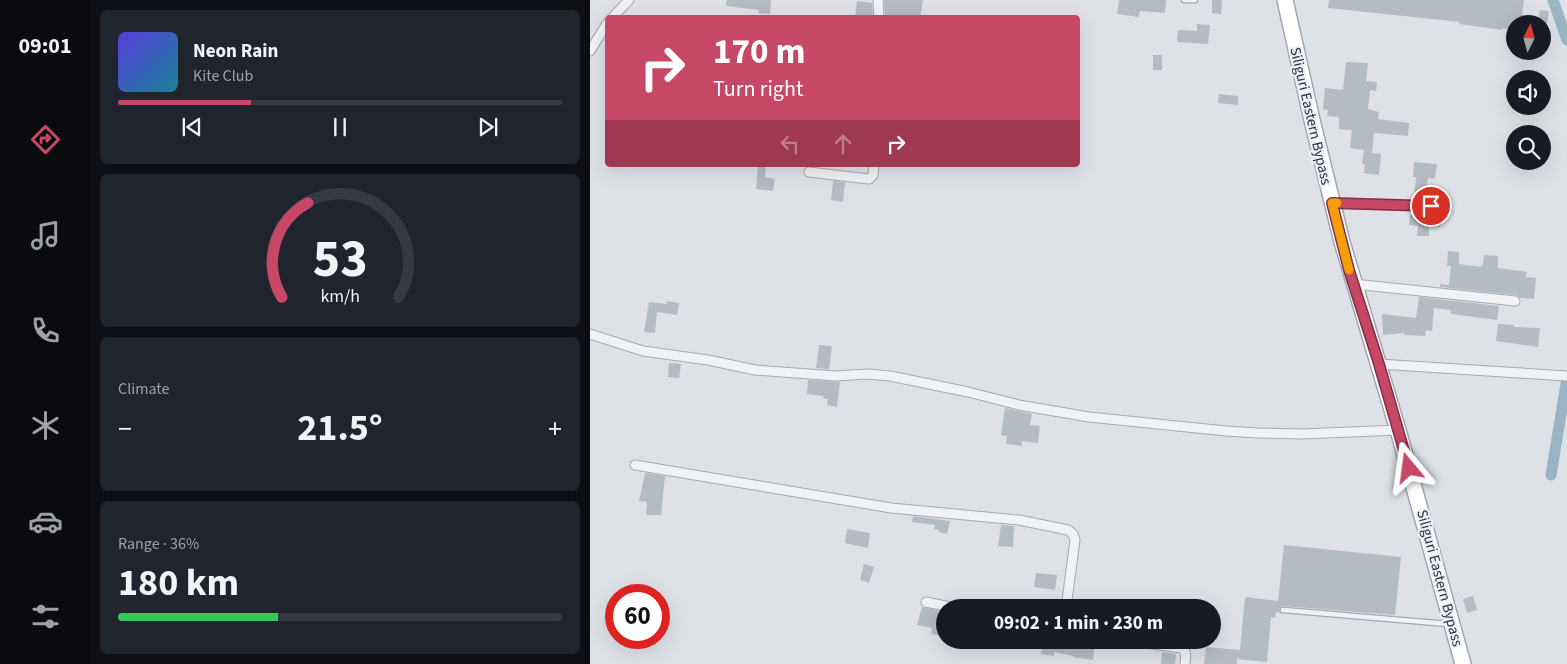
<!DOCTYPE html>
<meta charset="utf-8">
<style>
:root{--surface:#171b24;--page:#20242c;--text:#f1f3f6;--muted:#9ea1a6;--line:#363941;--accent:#c64866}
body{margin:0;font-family:"Source Sans 3",sans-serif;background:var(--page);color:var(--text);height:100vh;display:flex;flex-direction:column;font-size:19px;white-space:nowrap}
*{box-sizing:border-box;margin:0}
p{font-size:16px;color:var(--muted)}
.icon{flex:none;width:28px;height:28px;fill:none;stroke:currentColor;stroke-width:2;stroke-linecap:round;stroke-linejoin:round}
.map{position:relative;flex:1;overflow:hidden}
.panel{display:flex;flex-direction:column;gap:10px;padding:10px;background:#0d0f14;width:500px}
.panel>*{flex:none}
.hud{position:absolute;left:15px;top:15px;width:475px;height:152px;border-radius:5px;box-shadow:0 5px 20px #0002;background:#c64866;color:#fff;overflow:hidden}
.needle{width:32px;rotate:6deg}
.fabs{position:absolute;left:916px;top:15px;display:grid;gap:10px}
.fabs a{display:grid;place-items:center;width:45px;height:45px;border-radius:50%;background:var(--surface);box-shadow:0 5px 20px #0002;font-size:25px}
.speed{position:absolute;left:15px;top:584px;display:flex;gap:10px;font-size:25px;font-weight:700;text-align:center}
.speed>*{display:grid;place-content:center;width:65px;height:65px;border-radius:50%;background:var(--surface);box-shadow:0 5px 20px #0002;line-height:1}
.speed .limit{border:8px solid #d22;background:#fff;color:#111}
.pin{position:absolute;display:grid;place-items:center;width:42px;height:42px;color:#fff;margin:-21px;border:2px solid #fff;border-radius:50%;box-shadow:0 1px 5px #0007}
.me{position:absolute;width:55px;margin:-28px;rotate:344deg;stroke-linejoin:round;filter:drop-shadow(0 0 4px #0008)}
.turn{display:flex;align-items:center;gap:18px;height:105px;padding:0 25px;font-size:22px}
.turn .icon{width:65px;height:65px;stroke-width:2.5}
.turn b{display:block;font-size:35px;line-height:42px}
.lanes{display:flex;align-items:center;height:48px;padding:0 25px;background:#0003;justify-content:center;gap:25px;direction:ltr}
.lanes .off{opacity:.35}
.big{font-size:38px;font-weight:700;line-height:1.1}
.panel .tile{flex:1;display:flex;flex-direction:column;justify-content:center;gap:8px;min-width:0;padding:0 18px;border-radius:8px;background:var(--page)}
.panel .dial{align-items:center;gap:0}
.dial svg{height:130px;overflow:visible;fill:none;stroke:var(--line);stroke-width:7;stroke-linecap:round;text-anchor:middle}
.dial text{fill:var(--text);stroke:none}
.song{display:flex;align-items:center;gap:15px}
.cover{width:60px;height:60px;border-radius:8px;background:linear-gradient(135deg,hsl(250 70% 55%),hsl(190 70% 35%))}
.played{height:5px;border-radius:2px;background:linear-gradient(90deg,var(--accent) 30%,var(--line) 30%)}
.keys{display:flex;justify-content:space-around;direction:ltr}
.heat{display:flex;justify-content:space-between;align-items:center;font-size:28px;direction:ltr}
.charge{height:8px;border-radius:4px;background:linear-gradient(90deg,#34c759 36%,var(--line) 0)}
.trip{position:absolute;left:346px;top:599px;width:285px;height:50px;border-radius:25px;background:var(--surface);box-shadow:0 5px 20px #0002;font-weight:700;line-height:50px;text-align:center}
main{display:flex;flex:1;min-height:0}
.dock{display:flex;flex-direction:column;width:90px;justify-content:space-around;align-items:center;background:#090b0e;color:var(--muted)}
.dock .icon{width:35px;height:35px}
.dock .on{color:var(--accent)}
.dock b{font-size:22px;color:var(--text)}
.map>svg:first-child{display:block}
</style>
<main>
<nav class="dock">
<b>09:01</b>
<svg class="icon on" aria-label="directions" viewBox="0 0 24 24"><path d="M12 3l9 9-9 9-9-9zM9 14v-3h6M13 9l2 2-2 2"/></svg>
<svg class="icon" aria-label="music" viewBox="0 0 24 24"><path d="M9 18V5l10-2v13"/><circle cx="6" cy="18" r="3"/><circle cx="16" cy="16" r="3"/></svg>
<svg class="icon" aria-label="phone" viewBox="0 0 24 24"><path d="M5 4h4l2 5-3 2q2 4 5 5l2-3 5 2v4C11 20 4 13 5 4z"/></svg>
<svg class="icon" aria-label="climate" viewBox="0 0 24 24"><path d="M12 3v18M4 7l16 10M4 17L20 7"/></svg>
<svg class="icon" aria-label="car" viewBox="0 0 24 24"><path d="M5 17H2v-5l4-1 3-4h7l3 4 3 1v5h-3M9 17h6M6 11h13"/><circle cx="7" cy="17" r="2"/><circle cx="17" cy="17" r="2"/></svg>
<svg class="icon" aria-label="filters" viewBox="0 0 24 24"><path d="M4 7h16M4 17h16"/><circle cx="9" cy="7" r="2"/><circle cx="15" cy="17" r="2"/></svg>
</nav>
<section class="panel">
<div class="tile">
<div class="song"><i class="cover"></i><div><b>Neon Rain</b><p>Kite Club</p></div></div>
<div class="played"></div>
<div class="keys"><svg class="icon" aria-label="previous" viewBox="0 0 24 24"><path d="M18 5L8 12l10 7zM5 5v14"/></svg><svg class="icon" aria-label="pause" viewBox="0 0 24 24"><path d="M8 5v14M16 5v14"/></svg><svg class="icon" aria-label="next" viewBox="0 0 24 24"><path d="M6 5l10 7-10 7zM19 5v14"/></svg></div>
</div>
<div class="tile dial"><svg viewBox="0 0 100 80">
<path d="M14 69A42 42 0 1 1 86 69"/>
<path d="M14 69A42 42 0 0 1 30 11" stroke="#c64866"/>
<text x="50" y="56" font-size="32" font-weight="700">53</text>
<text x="50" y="72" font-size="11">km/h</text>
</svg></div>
<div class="tile"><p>Climate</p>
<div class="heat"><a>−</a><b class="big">21.5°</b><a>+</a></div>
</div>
<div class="tile"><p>Range · 36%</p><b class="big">180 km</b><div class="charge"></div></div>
</section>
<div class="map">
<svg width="977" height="664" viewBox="0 0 977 664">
<rect width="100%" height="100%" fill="#dee2e6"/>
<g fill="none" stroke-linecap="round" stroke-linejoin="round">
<!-- canal -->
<path stroke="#9ab3c5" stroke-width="11" d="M963 0 977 40
M961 475 977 378"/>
</g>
<!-- building -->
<path fill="#b5bbc3" d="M137 0H181L180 14 168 13 169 10 136 6Z
M294 0H333L330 18H295Z
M529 0H576L575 13 550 11 549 17 527 14Z
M622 0H632L631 14 622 13Z
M739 0H934L932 15 949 17 950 10 959 11 957 24H925V30L913 28 912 30 869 24 870 22 738 8Z
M267 1 282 3 283 18H265Z
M607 24 620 25 618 44 587 42 588 30 607 31Z
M563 55H572V70H563Z
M756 62 778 63 776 81 787 82 786 91 780 90 778 109 789 112 788 119 819 123 818 136 784 133 782 153 791 154 789 175 774 173 775 164H772L774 150 760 148 762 130 749 129V117L737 116 738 110 733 109 735 88 753 90Z
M629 94 648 96V105L628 103Z
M824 162 847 164 845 179 838 178 835 200 824 199 826 177H823Z
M168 165H176L175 177 185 179 183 191 166 189Z
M243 181 255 182 253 202 241 200Z
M823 212 852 213 850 227 839 225V236H827L828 226 819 225 820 215H822Z
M858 251 869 252V264L891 267V265H893L894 255 908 256V268L937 272 936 277 946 278 944 299 931 298 926 295 850 287V284L859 285 861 266H857Z
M829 297 909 306 907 320 861 314V310L844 308 842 331 836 330 835 336 814 335V333L793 335 792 314 826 318Z
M77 301 89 303 87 315 67 312 65 333 54 332 59 302 77 304Z
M908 324 924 325V327L950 328 948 347 906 341Z
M229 345 242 346 239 369 226 368Z
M79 363 91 364 89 378 78 377Z
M218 380 250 382 247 407 237 405 238 399H233L234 396 217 394Z
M415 408 442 414 440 425 450 426 448 443 432 441V446L416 444 417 436 411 435Z
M55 473 75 476 71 515H56L57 502 49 501Z
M323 516 360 521 357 534 349 532V530L344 529 345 525 322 522Z
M411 525 424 526 423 547 408 546Z
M257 529 280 533 278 548 255 543Z
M694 545 811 557 805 615 692 606 689 609 690 613 686 612 685 618 681 617 677 662 647 659V664H614L616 647 650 650 655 597 688 601Z
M274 564 284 567 279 583 270 580Z
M446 573 467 575 465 590 444 587Z
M883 596 887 610 877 613 873 599Z
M332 607 355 612 352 636 341 634 342 628 327 625Z
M465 640H474V642L494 645V640H505L503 660 483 657V656L464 652V656L451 654 453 644 464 646Z
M572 652 586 654 585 664H571Z"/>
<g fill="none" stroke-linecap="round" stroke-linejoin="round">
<!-- service casing -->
<g stroke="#a4a9b0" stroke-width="7">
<path id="service" d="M594 0H605
M693 610 858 624"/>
</g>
<!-- minor casing -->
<g stroke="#a4a9b0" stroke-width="11">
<path id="minor" d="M288 0 289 18
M22 18 39 0
M0 51 18 22
M219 172 279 179 283 175 284 165
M742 203 841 206
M764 284 925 301
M0 334 53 351 118 360 165 370 246 376 277 374 300 376 378 392 429 405 499 417 636 431 667 433 712 434 808 430
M789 364 977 376
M45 465 301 508 429 520 478 530 483 534 485 540 476 608
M336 602 365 608
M534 640 591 648C598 651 595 658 595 664"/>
</g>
<!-- primary casing -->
<g stroke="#9ea7b1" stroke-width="18">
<path id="primary" d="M695 0 722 120 752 242 808 430 873 664"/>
</g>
<!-- service -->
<use href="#service" stroke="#f0f2f5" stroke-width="4.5"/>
<!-- minor -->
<use href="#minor" stroke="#f0f2f5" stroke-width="9"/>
<!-- primary -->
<use href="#primary" stroke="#fff" stroke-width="15"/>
</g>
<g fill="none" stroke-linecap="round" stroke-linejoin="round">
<!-- route casing -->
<g stroke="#812f42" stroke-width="12">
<path id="route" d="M819 468 789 364 759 270 742 203 841 206"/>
</g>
<!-- route -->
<use href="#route" stroke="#c64866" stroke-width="9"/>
<!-- slow -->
<path stroke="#f59e0b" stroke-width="9" d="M747 203H742L759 270"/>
</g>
<g text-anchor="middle" stroke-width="4.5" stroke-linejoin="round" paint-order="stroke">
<!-- street labels -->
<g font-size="15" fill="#28313c" stroke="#edf0f4">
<text transform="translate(721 116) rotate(77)" y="5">Siliguri Eastern Bypass</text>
<text transform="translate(850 578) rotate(75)" y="5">Siliguri Eastern Bypass</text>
</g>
</g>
</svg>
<div class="fabs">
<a><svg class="needle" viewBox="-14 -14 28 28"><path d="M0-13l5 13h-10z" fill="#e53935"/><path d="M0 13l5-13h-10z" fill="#9ea1a6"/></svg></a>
<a><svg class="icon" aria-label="sound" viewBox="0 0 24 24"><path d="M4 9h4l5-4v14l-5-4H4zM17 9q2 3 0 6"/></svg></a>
<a><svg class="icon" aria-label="search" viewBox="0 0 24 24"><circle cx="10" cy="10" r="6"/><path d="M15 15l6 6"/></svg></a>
</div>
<div class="speed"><div class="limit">60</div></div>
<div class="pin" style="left:841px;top:206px;background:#d93025"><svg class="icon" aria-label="arrive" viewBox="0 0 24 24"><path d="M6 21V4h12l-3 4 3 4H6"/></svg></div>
<svg class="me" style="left:819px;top:468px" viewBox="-20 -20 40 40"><path d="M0-17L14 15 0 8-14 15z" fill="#c64866" stroke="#fff" stroke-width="4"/></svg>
<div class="trip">09:02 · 1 min · 230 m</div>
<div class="hud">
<div class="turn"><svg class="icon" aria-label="right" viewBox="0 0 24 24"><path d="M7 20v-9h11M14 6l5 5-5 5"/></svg><div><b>170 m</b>Turn right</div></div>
<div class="lanes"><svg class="icon off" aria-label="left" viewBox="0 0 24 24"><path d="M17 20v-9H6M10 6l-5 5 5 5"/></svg><svg class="icon off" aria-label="ahead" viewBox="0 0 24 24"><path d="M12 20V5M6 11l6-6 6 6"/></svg><svg class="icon" aria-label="right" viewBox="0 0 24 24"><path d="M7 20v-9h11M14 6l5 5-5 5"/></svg></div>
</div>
</div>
</main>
